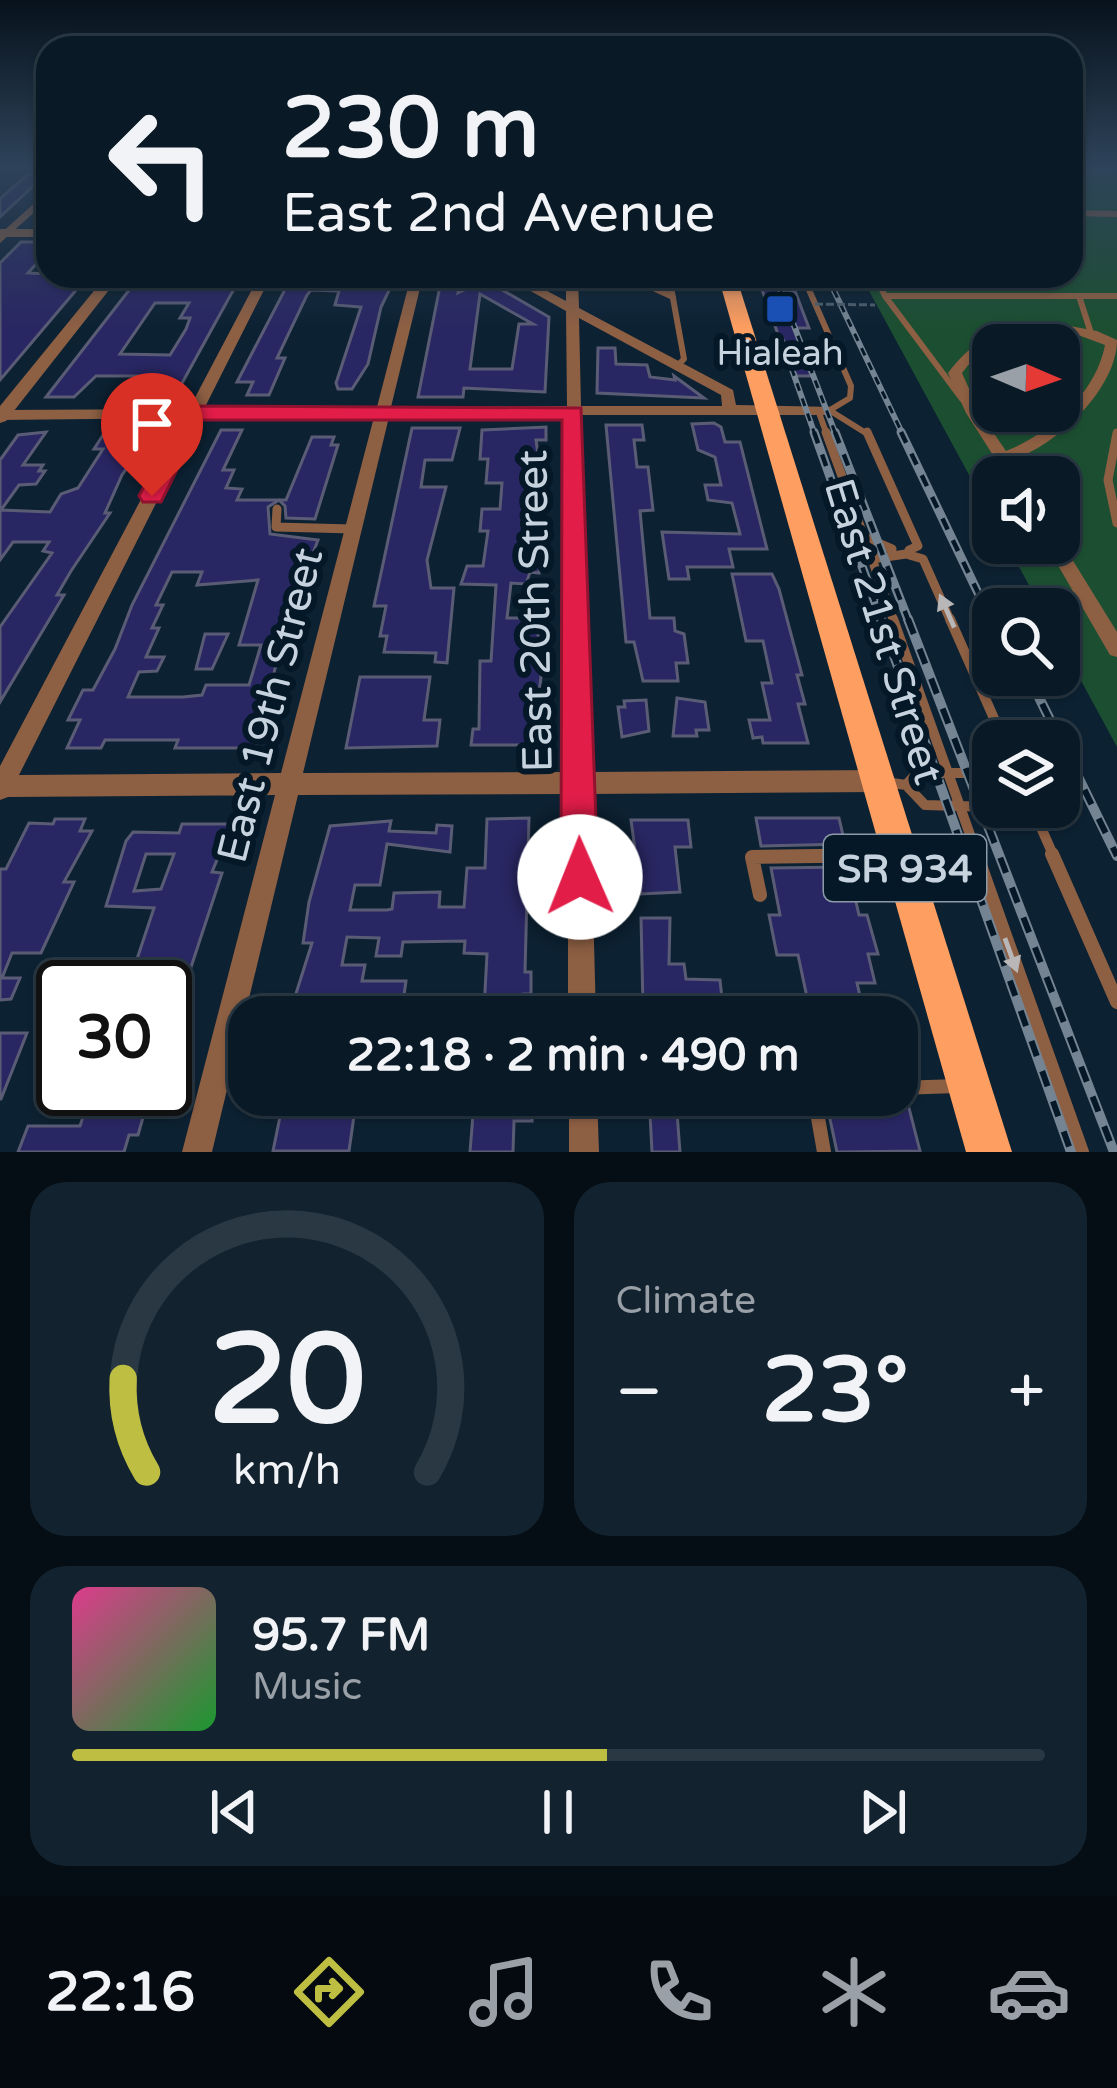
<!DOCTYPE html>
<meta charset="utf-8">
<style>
:root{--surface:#091926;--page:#12222e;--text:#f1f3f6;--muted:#99a0a7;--line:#293843;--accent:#bebf42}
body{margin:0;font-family:"Varela Round",sans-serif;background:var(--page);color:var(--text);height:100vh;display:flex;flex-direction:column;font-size:45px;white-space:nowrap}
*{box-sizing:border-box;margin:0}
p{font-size:39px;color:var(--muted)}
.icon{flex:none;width:66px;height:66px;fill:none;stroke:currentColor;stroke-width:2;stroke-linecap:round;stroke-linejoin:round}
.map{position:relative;height:1152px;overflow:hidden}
.details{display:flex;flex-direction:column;gap:30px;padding:30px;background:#050e15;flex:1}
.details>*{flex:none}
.guide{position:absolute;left:36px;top:36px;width:1047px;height:252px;border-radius:36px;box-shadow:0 3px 9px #0004,0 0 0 3px var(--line);background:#091926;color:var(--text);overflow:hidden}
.needle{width:78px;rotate:92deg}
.controls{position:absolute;left:972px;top:324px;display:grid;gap:24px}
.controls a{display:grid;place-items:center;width:108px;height:108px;border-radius:24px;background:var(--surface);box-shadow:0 3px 9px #0004,0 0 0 3px var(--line);font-size:60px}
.speed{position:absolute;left:36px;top:960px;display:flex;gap:24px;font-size:60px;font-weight:700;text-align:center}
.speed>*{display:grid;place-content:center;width:156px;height:156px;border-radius:50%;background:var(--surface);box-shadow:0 3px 9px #0004,0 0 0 3px var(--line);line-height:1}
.speed .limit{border:6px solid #111;border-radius:18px;background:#fff;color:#111}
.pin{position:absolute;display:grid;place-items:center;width:102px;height:102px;color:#fff;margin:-123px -51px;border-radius:50% 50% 50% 0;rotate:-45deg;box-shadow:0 0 12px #0007}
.pin .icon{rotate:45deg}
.me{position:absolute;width:132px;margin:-66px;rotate:359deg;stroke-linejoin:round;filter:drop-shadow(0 0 9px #0008)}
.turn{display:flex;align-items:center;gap:42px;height:252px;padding:0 48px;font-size:54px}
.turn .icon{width:156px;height:156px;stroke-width:2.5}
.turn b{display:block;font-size:84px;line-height:102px}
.big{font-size:90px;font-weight:800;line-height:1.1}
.details .card{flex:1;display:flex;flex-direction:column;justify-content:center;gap:18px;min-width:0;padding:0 42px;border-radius:36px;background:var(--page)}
.details .dial{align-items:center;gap:0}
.dial svg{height:312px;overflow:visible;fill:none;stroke:var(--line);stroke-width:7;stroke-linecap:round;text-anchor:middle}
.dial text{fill:var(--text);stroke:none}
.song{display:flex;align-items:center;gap:36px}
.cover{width:144px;height:144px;border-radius:18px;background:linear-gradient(135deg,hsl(330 70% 55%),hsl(130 70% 35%))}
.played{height:12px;border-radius:6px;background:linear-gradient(90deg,var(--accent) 55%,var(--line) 55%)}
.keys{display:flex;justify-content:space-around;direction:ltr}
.heat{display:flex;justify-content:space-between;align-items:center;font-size:66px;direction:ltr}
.details .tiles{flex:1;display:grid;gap:30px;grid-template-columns:1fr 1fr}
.card:last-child{grid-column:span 2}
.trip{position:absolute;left:228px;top:996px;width:690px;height:120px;border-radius:36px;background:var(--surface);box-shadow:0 3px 9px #0004,0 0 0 3px var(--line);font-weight:800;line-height:120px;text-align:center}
.tab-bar{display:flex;height:192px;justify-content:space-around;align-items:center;background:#040a0f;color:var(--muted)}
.tab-bar .icon{width:84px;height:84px}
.tab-bar .current{color:var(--accent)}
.tab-bar b{font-size:54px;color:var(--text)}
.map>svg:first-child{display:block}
</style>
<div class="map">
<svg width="1117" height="1152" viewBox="0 0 1117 1152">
<rect width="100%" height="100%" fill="#0c2132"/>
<!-- green -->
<path fill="#1c4f31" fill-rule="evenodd" d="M1071 167H1117V747L1059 640V609H1042L1006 543H1059V477H993V519L861 276H1071ZM993 345H1059V411H993Z"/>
<!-- building -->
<path fill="#292763" stroke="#5a5c76" stroke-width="3" fill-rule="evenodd" d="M28 174H46L0 217V199Z
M21 242H48V251L28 273 88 276 0 380V263Z
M140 276 240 278 176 394 142 397 152 382 132 383 137 376H96L74 397H46ZM155 303H189L180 318H190L186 329 170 355 120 354Z
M292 276H396L381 307 368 364 352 389H338L336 383 361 307 335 305 339 291 311 290 307 295 277 358H285L269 395H247L253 382H237Z
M442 276H461L458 293 485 280 549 317 545 392 464 388 463 397H418ZM480 294 533 324H519L512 369H470Z
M757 276H776L782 291H795L809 328H796L811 376H797L788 362Z
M598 348H615L616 364 647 365 650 377 675 380 674 376 704 398 597 393Z
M714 423 721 427 725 442H740L767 549H729L733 567H687L689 579H669L662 532 740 534 732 503 708 500 705 485H721L715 457 698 450 692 424Z
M606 425H642L644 440H634L637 467H648L653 510 640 511 650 618H674L675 631 684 634 688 663H676L678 681H643L634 642H626Z
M546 427V440H536L542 482H536L533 506H528L527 553 540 558 539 573 530 572 526 584 511 583 507 618H537L541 677 537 708H532L531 745H471L473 729H479L480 661H491L496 585 461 584 467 566H483L488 531H480L482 509H500L502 483H486L488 459H480L482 430Z
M412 428H460L452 460H425L421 487H446L427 560 431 588H454L447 663 435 662 436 653 384 652 387 636H380L386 606H374Z
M221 430H242L223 470H234L226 488 242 489 237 500H286L312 437H334L331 445H338L315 519 286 518 285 506 279 500 268 507 270 534 318 540 285 627 256 748H175L178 740H105L101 748H67L80 720H68L83 690H93L115 649 132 605ZM172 572H202L197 585 258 580 239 645H261L249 685H206L202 695 183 697H128L139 672 157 671 164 657H146L159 628H152L163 605H156Z
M126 431H148L144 436H150L122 475 105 513H110L71 571 57 595H64L0 702V627L52 553 43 551 49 542H13L0 560V460L18 435 46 432 23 465H43L39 471H45L36 484 19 485 1 510 50 512 61 494 78 488 103 449H94L103 435Z
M732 574H772L779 589 802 675H797L805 704H798L808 743H763L762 737 753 738 749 720H770L762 683H772L763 641H746Z
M205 634H228L212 669H196Z
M360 677H430L424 720H440L437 746 346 748Z
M677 698 705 702 709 730H696L697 736H673Z
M646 700 649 731 622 737 618 707H625L624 701Z
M529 818 525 972H531V994H524V1009L484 1010 487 954 464 953 465 941 403 942 401 956H376L379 938 347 937 342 965H365L362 981H406L402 1010 359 1004 357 1017H298L301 1003H293L312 943H303L309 902 330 826 391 821 389 831 436 833 437 825 452 826 450 852 387 844 380 885H355L350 910H387L392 909 394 893 440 892 439 907H464L467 868H485L487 819Z
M756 818H839L845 844 761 846Z
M55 819H85L80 831H92L64 882H74L41 953H12L2 978H20L11 999 0 1000V869H6L29 823 53 824Z
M631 820H688L691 847H675L680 892 641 894Z
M182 824H232L212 872 222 873 168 1037 165 987H86L91 972 133 971 154 908 106 906 126 841 133 832 179 833ZM146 854H174L161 889 134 891Z
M848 867 859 915H867L878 954H868L875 983H857L865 1017 811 1016 798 955H777L769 915H780L771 868Z
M641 918H670L669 964H684L686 979 720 980 724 1017H650L649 1007H643Z
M0 1033H27L1 1099H0Z
M649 1095H696L697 1113 677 1112 680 1152H652Z
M312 1102H356L349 1151H273L282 1107H311Z
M474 1102 532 1103V1121H514L513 1152H470Z
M908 1104 920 1151 837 1152 827 1105Z
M146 1107 138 1135H129L124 1152H18L28 1126H80L86 1108Z"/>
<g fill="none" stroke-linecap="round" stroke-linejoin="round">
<!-- service-far3 -->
<path stroke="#8d5f43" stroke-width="6" d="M1071 213 1117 214
M627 276 673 297
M669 276 684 359 677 366
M803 276 851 386 850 398 830 410
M875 276 885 296H1117
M885 296 962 399
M1079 296 1090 330
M818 410 827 435
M829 410 869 435"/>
<!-- service-far2 -->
<path stroke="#8d5f43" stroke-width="9" d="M826 432 864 537 892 549
M867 432 918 546 909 550
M1117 433 1108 480 1117 523
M277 509 276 527 353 529
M894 622 872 559 906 554 923 559 951 622"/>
<!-- service-far1 -->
<path stroke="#8d5f43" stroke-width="10" d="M893 619 978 857
M950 619 1004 741
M885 782 906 785 925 805 993 807
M906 785 917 773H986L993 779
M1032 807 1054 857
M752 857 890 855"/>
<!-- service -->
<path stroke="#8d5f43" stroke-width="14" d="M976 854 1082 1152
M1052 854 1117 1002
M760 895 752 857 890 855
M897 1088 958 1086
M814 1095 824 1152"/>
<!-- minor -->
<path fill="#8d5f43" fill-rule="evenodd" d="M48 191V200L0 243V234Z
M259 276H271L204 409 377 407 411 276H423L391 407 567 406 566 311 504 276H519L566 301V276H578L579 308 733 390 736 405 834 407 836 410 829 415H581L590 772 880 770 888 773 891 781 888 789 880 792 590 794 596 1017H568V794L298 795 212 1152H182L275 795 8 797 0 800V766L184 418 0 420V410L189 409ZM579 318 721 395 722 406H581ZM567 415 568 772 303 773 389 417ZM374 417 281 773 19 775 199 418Z
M1048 322 1097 331 1117 340C1117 389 1056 446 1012 460L1023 477H1007L966 413 948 373C974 338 1005 325 1048 322ZM1048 330 1070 332 1105 345C1096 393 1051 433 1006 451L980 413 962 373C984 343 1012 333 1048 330Z
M1059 538 1117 632V657L1110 655 1045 543H1059Z
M569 1095H597L599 1152H569Z"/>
<!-- tertiary -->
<path fill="#8d5f43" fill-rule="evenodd" d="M0 229H48V237H0Z
M106 276H120L6 421 0 423V406Z"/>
<!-- primary -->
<path fill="#fe9e60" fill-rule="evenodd" d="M718 276H736L1012 1152H966Z"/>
<!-- rail-far2 casing -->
<g stroke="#748492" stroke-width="6">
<path id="rail-far2" d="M775 276 836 435
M827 276 903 435
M781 338 815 435"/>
</g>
<!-- rail-far1 casing -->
<g stroke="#748492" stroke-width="9">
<path id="rail-far1" d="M814 432 882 622
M835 432 909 622
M901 432 992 622"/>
</g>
<!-- rail casing -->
<g stroke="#748492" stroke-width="10">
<path id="rail" d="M881 619 1071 1152
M908 619 1114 1152
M991 619 993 623
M1028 675 1117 856"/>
</g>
<!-- rail-far2 -->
<use href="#rail-far2" stroke="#041827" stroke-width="3" stroke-dasharray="8" stroke-linecap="butt"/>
<!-- rail-far1 -->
<use href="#rail-far1" stroke="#041827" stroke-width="4.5" stroke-dasharray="12" stroke-linecap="butt"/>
<!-- rail -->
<use href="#rail" stroke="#041827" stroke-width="6" stroke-dasharray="16" stroke-linecap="butt"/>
<!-- path-bridge -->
<path stroke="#4c5e6d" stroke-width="3" stroke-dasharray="8 3" stroke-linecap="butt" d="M815 304 875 305"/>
</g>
<!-- one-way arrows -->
<defs><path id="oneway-solid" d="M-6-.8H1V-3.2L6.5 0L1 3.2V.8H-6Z" transform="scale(3)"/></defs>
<g fill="#b8b6b7">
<use href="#oneway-solid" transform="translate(947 611) rotate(-114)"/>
<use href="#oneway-solid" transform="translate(1011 955) rotate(70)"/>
</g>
<!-- sky -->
<linearGradient id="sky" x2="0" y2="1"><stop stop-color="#07121c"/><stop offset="0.51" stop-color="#2e435a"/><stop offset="1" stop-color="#2e435a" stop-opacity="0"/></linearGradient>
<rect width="1117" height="328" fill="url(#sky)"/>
<!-- route -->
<path fill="#e11d48" stroke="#92132f" stroke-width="3" d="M194 406 581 408 598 877 593 890 580 896 567 890 561 877 562 420H202L161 502H143L139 496 183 413Z"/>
<!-- markers -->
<rect fill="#1a4fb4" stroke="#041827" stroke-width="4.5" x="765" y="294" width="30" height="30" rx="6"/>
<g text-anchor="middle" stroke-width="12" stroke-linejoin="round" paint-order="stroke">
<!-- far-poi labels -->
<g font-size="36" fill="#c6d3de" stroke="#041827">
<text x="780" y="365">Hialeah</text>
</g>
<!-- shield labels -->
<rect fill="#041827" stroke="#8c9ba7" stroke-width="3" x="824" y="835" width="162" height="66" rx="9"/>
<g font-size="39" font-weight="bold" fill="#c6d3de">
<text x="905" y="882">SR 934</text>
</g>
<!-- street labels -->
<g font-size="42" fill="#c6d3de" stroke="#041827">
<text transform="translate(534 611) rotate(-91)" y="15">East 20th Street</text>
<text transform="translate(885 631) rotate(73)" y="15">East 21st Street</text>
<text transform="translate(269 705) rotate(-76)" y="15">East 19th Street</text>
</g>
</g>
</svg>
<div class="controls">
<a><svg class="needle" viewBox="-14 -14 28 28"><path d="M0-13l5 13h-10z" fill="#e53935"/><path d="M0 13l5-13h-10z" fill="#99a0a7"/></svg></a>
<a><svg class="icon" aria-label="sound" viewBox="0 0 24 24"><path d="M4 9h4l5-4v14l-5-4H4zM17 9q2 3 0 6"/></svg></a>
<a><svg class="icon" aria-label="search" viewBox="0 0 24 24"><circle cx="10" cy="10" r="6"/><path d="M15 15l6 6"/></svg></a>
<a><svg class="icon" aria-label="layers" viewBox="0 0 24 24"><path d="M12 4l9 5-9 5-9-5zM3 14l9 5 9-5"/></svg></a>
</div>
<div class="speed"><div class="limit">30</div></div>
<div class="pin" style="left:152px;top:496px;background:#d93025"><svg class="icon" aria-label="arrive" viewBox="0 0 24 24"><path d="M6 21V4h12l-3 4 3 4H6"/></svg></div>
<svg class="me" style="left:580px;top:877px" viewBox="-20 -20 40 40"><circle r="19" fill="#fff"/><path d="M0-13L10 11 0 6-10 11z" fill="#e11d48"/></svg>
<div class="trip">22:18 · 2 min · 490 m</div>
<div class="guide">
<div class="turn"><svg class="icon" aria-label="left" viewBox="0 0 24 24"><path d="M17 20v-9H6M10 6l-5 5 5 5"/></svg><div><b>230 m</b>East 2nd Avenue</div></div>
</div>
</div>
<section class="details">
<div class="tiles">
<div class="card dial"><svg viewBox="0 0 100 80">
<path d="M14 69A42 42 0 1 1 86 69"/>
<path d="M14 69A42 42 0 0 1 8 45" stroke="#bebf42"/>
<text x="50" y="56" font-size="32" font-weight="700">20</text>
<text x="50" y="72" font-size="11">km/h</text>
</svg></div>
<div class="card"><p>Climate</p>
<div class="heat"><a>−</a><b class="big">23°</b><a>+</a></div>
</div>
<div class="card">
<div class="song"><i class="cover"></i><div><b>95.7 FM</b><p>Music</p></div></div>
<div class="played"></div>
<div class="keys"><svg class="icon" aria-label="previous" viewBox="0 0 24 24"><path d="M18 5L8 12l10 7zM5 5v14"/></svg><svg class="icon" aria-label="pause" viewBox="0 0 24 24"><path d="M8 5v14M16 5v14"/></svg><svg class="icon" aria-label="next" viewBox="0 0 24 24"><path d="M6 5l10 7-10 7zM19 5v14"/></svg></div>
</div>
</div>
</section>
<nav class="tab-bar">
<b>22:16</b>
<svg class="icon current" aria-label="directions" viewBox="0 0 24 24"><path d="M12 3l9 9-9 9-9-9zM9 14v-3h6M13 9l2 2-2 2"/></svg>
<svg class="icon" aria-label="music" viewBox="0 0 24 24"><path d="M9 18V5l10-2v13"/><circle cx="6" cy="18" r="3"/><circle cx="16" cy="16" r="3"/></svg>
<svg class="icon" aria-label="phone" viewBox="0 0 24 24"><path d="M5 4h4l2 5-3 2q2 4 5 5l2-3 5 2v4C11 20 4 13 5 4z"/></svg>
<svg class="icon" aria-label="climate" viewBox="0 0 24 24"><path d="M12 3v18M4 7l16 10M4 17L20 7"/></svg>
<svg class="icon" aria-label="car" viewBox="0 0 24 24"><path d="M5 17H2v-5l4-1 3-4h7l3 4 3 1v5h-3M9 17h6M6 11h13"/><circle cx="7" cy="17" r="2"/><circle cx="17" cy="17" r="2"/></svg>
</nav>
